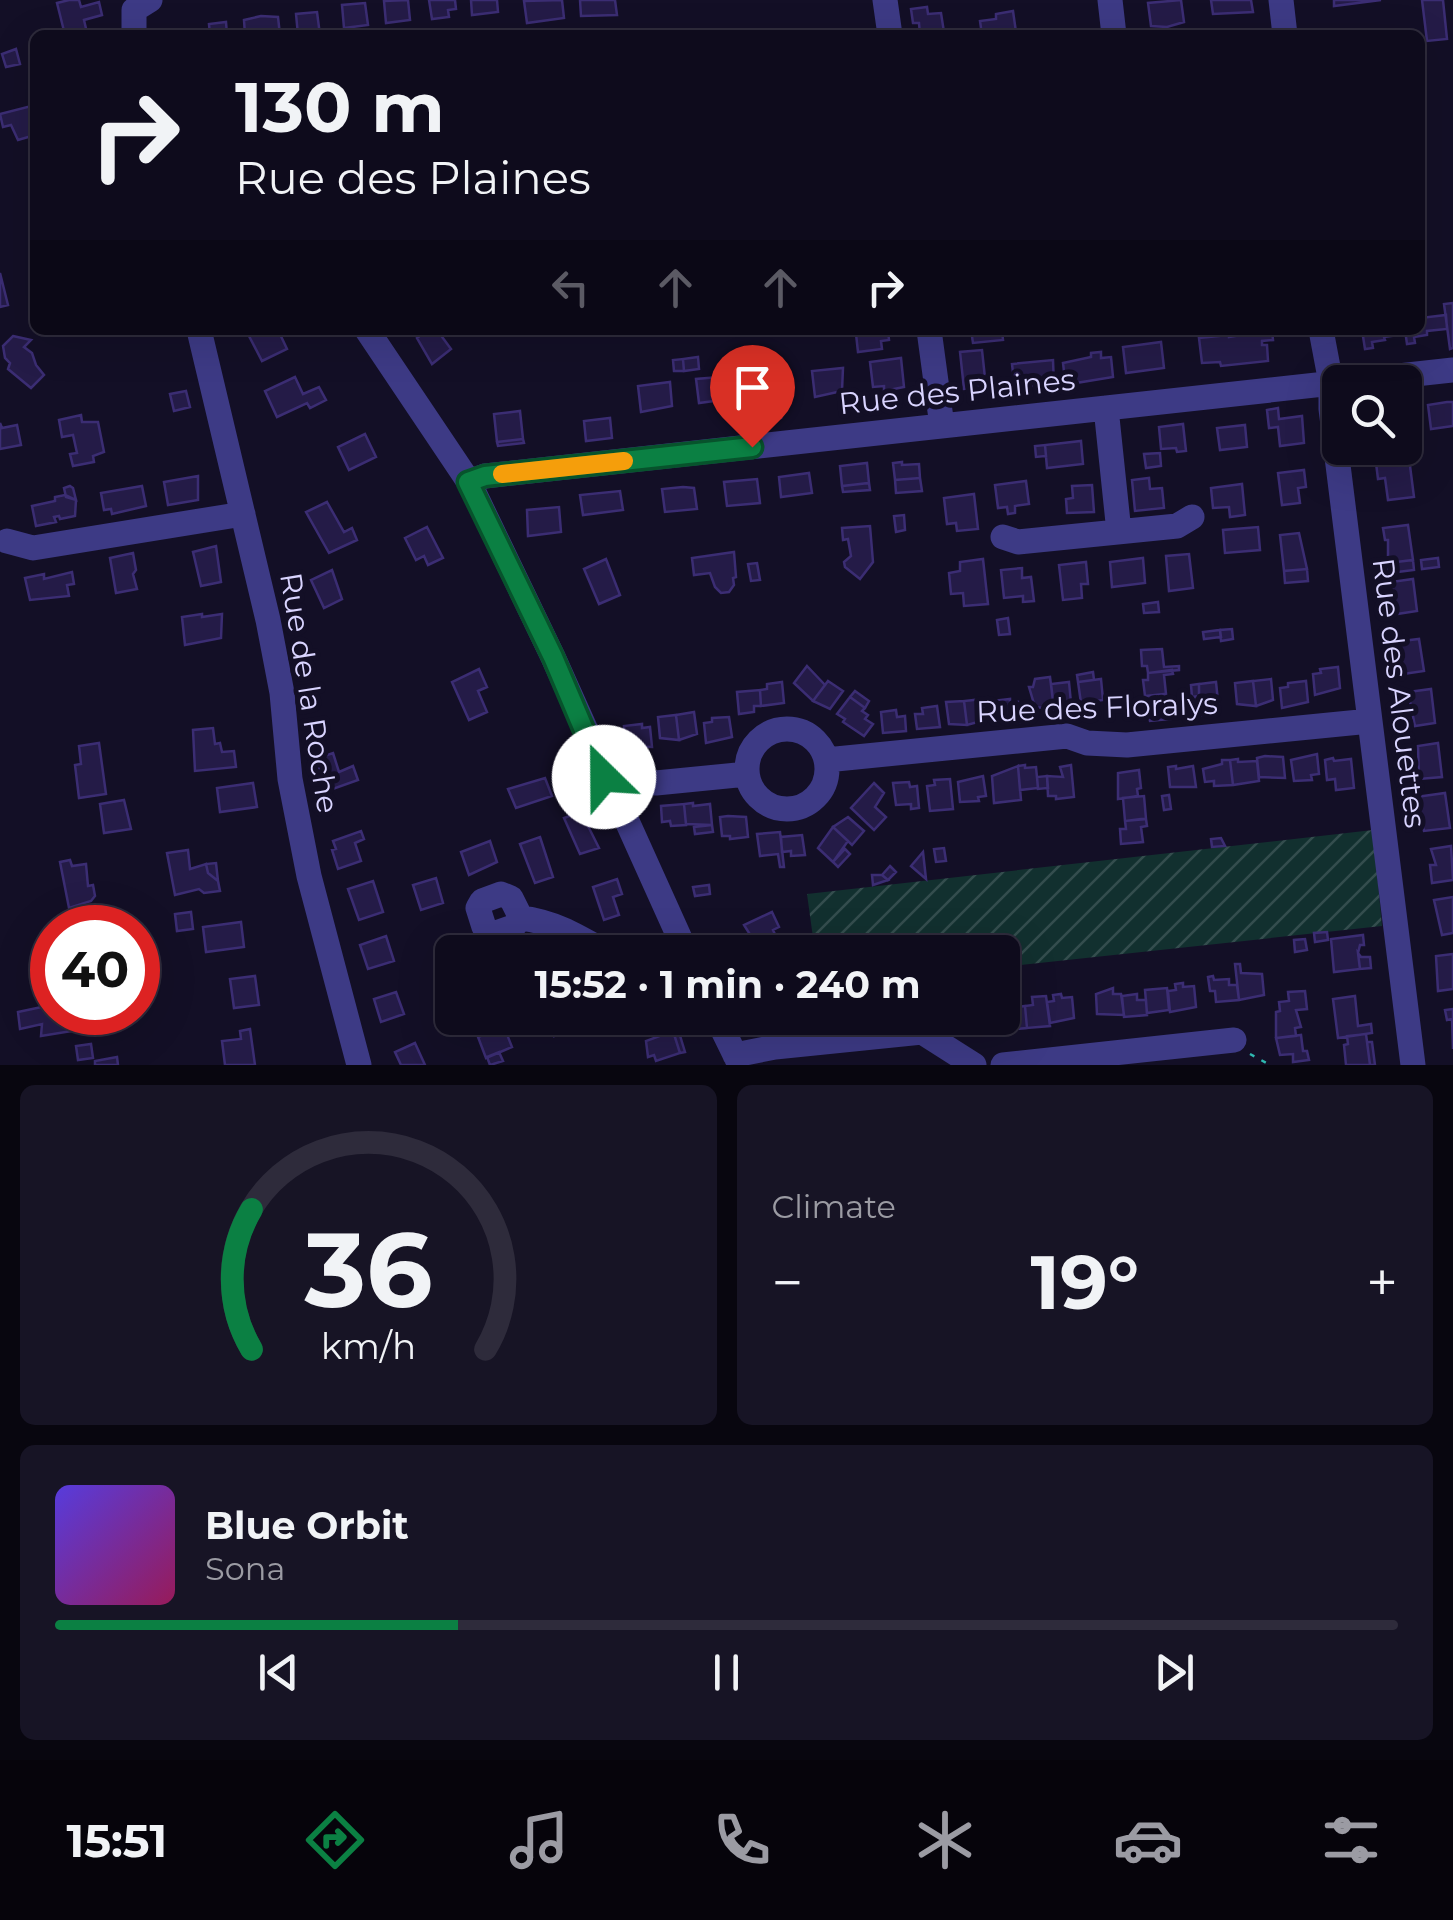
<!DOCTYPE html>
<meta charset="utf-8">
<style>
:root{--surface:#0e0b1c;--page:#171425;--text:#f1f3f6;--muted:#9b9ba3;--line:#2e2b3b;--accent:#0b8043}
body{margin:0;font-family:Montserrat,sans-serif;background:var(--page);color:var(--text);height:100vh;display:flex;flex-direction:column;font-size:38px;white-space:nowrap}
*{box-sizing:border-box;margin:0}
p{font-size:32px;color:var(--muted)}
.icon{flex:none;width:55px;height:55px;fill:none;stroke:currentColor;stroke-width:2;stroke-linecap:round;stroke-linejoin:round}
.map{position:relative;height:1065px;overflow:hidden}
.panel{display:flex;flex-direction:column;gap:20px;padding:20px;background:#08060f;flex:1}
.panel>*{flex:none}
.hud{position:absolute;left:30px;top:30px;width:1395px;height:305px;border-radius:15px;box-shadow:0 10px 40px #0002,0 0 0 2px var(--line);background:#0e0b1c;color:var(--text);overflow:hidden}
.tools{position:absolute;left:1322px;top:365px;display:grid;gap:20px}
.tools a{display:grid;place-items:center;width:100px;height:100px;border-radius:15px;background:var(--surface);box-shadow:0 10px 40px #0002,0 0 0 2px var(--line);font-size:50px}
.speed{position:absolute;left:30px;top:905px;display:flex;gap:20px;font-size:50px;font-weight:700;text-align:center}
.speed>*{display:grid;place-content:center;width:130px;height:130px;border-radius:50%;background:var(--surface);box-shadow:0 10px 40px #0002,0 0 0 2px var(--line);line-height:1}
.speed .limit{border:15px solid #d22;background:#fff;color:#111}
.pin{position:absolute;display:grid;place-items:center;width:85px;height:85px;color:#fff;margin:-102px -42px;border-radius:50% 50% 50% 0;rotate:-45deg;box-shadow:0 0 10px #0007}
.pin .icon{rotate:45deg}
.me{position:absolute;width:110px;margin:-55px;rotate:337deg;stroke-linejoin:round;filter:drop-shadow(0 0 8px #0008)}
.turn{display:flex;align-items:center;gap:35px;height:210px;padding:0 40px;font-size:45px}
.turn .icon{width:130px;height:130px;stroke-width:2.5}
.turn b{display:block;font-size:70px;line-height:85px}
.lanes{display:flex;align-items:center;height:95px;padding:0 40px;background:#0003;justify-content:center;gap:50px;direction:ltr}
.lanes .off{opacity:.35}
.big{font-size:75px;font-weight:700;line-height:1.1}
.panel .card{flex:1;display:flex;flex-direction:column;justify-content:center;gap:15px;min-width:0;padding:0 35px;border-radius:15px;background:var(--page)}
.panel .dial{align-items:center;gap:0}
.dial svg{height:260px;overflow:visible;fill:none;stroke:var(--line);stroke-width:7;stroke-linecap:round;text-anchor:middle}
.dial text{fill:var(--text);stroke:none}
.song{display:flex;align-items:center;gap:30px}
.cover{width:120px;height:120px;border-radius:15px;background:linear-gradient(135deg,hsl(250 70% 55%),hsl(330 70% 35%))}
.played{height:10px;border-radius:5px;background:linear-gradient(90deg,var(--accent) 30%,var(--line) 30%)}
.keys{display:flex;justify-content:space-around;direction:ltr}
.heat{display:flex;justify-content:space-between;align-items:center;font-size:55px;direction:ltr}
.panel .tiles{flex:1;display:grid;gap:20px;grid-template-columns:1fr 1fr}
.card:last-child{grid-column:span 2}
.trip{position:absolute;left:435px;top:935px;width:585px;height:100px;border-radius:15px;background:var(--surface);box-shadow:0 10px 40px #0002,0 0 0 2px var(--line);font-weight:700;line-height:100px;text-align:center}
.dock{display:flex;height:160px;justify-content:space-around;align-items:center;background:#06040b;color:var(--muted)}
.dock .icon{width:70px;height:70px}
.dock .on{color:var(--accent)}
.dock b{font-size:45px;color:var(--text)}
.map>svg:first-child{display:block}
</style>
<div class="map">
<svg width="1453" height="1065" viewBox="0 0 1453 1065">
<defs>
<pattern id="garden-furrows" width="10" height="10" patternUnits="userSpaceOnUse" patternTransform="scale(2.5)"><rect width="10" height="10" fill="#12302f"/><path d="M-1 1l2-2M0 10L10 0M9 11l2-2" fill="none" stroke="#344d4e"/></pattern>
</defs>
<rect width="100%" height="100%" fill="#130f26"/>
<!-- garden -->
<path fill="url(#garden-furrows)" d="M1373 830 1382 926 1003 967 1002 952H815L807 894Z"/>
<!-- building -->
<path fill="#241b47" stroke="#3b2d73" stroke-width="2.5" d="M69 0H79L81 7 99 2 102 15 84 20 87 33 65 35 57 3Z
M408 0 410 20 386 23 384 1Z
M429 0H455L456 9 448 10 449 17 432 19Z
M471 0H497L498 12 472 15Z
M562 0 564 18 527 23 524 1Z
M580 0H615L617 15 581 16Z
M1181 0 1184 22 1167 27 1151 26 1148 3Z
M1211 0H1251L1253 12 1213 14Z
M1334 0H1381L1334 6Z
M1422 0H1443L1447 39 1427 41Z
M365 3 368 25 344 28 342 5Z
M927 7 928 14 941 13 944 32 941 35H920L919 23H913L911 9Z
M1013 11 1016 32 982 35 980 21 996 19V14Z
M317 12 320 35H298L296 14Z
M261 16 278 17 280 35H245L244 20Z
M226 22 227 35H210L209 24Z
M16 49 20 64 6 67 2 54Z
M35 105V135L18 140 11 125 3 127 0 114Z
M0 273 8 305 0 307Z
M1453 303V348L1450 349 1444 304Z
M1446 315 1447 329 1427 331V335L1414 337 1415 343 1407 344 1405 330H1420V318Z
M257 330H278L287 349 262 361 248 334Z
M428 330H437L451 349 432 364 417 338Z
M888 330 889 340 881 341 882 349 858 352 856 334Z
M971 330H1002L1003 340 973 343Z
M1272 330 1273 340 1262 341V345H1267L1268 361 1221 366 1220 362 1202 363 1199 338 1229 335V337Z
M1362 330H1405L1406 334 1384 337 1385 340 1372 342 1373 348 1365 349Z
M13 336 31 340 24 347 32 353 36 365 44 375 31 388 8 369 10 363 5 358 3 346Z
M1161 342 1164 368 1126 373 1123 347Z
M982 350 986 387 964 389 960 352Z
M1101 352V358L1111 357 1113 377 1076 383 1075 379 1065 380 1063 363 1091 357V353Z
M698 357 699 369 684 371 683 359Z
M901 358 904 387 884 391V386L873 387 870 362Z
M683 359 684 371H674L673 360Z
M1053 360 1054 386 1036 388V385L1015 390 1012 364Z
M843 368 842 391 815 397 812 371Z
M295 377 303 394 319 387 326 400 310 408 307 403 277 417 265 391Z
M719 377 722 400 699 403 696 379Z
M670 382 672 406 641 412 638 386Z
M778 387 781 418 759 421 756 390Z
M186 391 190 407 174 411 170 394Z
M1447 402H1453V426L1431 429 1428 405Z
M1278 408 1279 419 1302 416 1304 443 1280 446 1278 427 1269 428 1267 410Z
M520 411 523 439 497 442 494 414Z
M81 415 82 422H98L104 452 93 456 94 462 73 466 70 454 77 453 73 435 62 437 59 420Z
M610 418 612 438 586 441 584 421Z
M0 423 2 428 17 425 21 445 0 449Z
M1183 424 1186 451 1177 452 1176 448 1161 449 1159 427Z
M1245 425 1247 447 1220 450 1217 428Z
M365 434 376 457 349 470 338 447Z
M523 439 524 443 498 446 497 442Z
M1081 441 1083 464 1047 468 1045 445Z
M1045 445 1046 456 1036 457 1035 446Z
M1160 453 1161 466 1146 468 1144 454Z
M1409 458 1414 497 1388 500 1385 478 1378 479 1376 463Z
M902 462V465L919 464 920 478 895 480 893 463Z
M867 463 869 483 842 486 840 466Z
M1304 470 1306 487 1298 488 1300 503 1282 505 1278 473Z
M809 473 812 493 781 497 779 477Z
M198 476V500L168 505 164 482Z
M920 478 922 491 896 493 895 480Z
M1149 478 1150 489 1162 488 1164 508 1135 511 1132 480Z
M757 479 760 503 727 506 724 482Z
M1026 481 1029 504 1015 506V513L1008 514 1007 507 998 508 995 485Z
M869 483 870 490 843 492 842 486Z
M1242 484 1245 515 1230 517 1229 507 1213 508 1211 488Z
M1092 485 1094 512 1067 513 1066 499 1073 498 1072 486Z
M70 486 73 488 76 500 66 497 64 488Z
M142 486 146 506 112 514 111 509 104 510 101 493Z
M683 487 694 488 697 509 665 512 662 489Z
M620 491 623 510 583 515 580 495Z
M974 494 978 529 957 531 956 523 947 524 944 498Z
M65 495 76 500 75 516 60 519 59 516 54 517 56 522 36 526 32 506 55 501V497Z
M327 502 344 532 352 528 357 540 329 553 306 512Z
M559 507 561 532 528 536 527 510Z
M904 515 905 530 896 532 894 516Z
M1408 525 1413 560 1388 563V540H1385L1383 528Z
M870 526 873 562 860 579 845 567 844 562 851 556 848 539 843 540 842 528Z
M427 527 443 558 428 565 424 556 416 560 405 538Z
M1258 527 1260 550 1225 553 1223 530Z
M1299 533 1307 569 1284 571 1280 535Z
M216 546 221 582 201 586 193 552Z
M734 552 736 577 733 578 734 585 729 592 721 593 715 587 710 573 694 575 692 558Z
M133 553 136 570 133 574 137 589 116 593 110 558Z
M1189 554 1193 588 1169 591 1166 556Z
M1143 558 1145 583 1112 587 1110 562Z
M1438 558 1439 567 1422 569 1421 560Z
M606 559 620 595 599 604 584 569Z
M983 559 988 604 964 606 963 593 951 594 949 573 960 571V562Z
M1413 560 1414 570 1389 573 1388 563Z
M1086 562 1088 584H1081L1082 598 1063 600 1059 565Z
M757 563 760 580 751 581 748 564Z
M1022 568V578L1031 577 1034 601 1023 602V596L1004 598 1001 570Z
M1307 569 1308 581 1285 583 1284 571Z
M332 570 342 599 324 608 311 580Z
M72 572 74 584 67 585 69 596 30 600 25 578 44 574V579Z
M1413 579 1417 611 1397 614 1391 582Z
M1158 602 1159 612 1144 613 1143 604Z
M202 614V617L222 614 221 638 185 645 182 617Z
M1008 618 1010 634 999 635 997 620Z
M1232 629 1233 639 1221 641 1220 630Z
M1220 630 1221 637 1204 639 1203 632Z
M1419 639 1424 671 1396 675 1393 642Z
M1162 649 1164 667 1179 666V670L1148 673 1147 666H1142L1141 650Z
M807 666 825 685 813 701 794 683Z
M1338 667 1340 688 1315 695 1313 674 1321 673 1320 669Z
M479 669 487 687 478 691 487 712 469 720 452 682Z
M1172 670 1173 674 1164 675 1166 694 1145 696 1143 680H1148V673Z
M1093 672 1094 680 1078 682 1077 675Z
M1050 677 1054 709 1035 707 1029 687H1033L1035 679Z
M1101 679 1103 700 1081 703 1078 682Z
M1271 679 1273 700 1256 706 1253 681Z
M828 681 843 691 830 709 813 701Z
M1253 681 1256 706 1237 704 1235 683Z
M1306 681 1308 702 1282 708 1280 688 1288 687V683Z
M782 682 784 703 761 706 760 690 767 689V684Z
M1069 682 1071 703 1054 709 1051 684Z
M1216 682 1219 711 1194 717 1192 697 1199 696V684Z
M1199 684V696L1192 697 1191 685Z
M1431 689 1435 723 1415 726 1408 692Z
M760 690 761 706H754V712L739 714 737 692Z
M855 691 869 701 865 708 850 697Z
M1165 694V702L1169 701 1171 719 1150 721 1145 696Z
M850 697 865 708 862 711 868 715 865 719 873 724 864 736 843 722 845 719 837 714Z
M983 699 985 720 967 725 964 701Z
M1010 699V703L1018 702 1020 722H994L992 701Z
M964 701 967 725 949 724 946 702Z
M937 706 940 727 917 729 915 714H923L922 708Z
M896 710 897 717 905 716 906 731 883 733 881 712Z
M694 712 697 734 679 740 676 715Z
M676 715 679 740 660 738 658 717Z
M729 717 732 737 706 743 704 723 712 722V718Z
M642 724V728L650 727 652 747 626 746 624 726Z
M213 728 215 744 220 743 222 752 234 751 236 767 195 771 193 730Z
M99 743 106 794 79 798 75 765 81 764 79 746Z
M1438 743 1442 777 1419 779 1418 746Z
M333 753 339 772 353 766 358 780 330 790 315 759Z
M1317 754 1319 774 1311 775 1312 780 1294 781 1291 760Z
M1265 756 1283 757 1285 778 1259 777 1257 758Z
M1333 758 1334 761 1351 759 1354 788 1336 790 1335 779 1327 780 1325 760Z
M1238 759V762L1257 761 1259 781 1233 785 1230 760Z
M1222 760H1230L1233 785 1214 786V781L1205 782 1203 769 1222 764Z
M1025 765V768L1036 767 1038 788 1020 790 1018 766Z
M1071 765 1074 797 1056 799V796H1048L1047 776 1063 777 1060 767Z
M1018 766 1021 800 994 803 992 776Z
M1176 766V769L1193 766 1196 787H1170L1168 767Z
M1139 770 1141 788 1137 789 1138 796 1118 799V773Z
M983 776 986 796 978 797 979 801 960 802 958 782Z
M1047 776 1048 788 1038 789 1037 777Z
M545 778 552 796 516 808 508 789Z
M950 779 953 809 930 811 927 786 935 785 934 780Z
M909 782 910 787 917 786 919 808 911 809V804L896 805 893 783Z
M253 783 257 807 220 812 217 788Z
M874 783 884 793 875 807 886 817 874 830 851 808Z
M1445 793 1450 828 1424 831 1416 797Z
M1169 795 1171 809 1164 810 1162 796Z
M1144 796 1146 819 1125 821 1123 798Z
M124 800 131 829 104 833 100 804Z
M693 803V806L710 804 712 825 686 824 684 804Z
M684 804 686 825 671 826 670 821 662 822 661 806Z
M581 812 599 848 580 854 564 818Z
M728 816 746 817 748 837 730 839V836H722L720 817Z
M848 817 864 831 852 845 833 827Z
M1141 819H1146L1147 826 1141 827 1143 842 1121 844 1120 829H1126L1125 821Z
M712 825 713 832 695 834 694 827Z
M833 827 848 841 833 862 818 848Z
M361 831 364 839 355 843 361 861 338 869 332 850 336 849 333 841Z
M780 832 784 867H780L778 854 760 856 757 834Z
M802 835 805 855 791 856V851L782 852 781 837Z
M540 837 553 877 535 883 520 844Z
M1221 838 1225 846 1212 847 1211 839Z
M490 841 497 862 469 875 461 852Z
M1451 846 1453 880 1432 883 1430 865H1436L1431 849Z
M944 848 946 861 936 862 934 849Z
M845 849 850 854 838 867 833 862Z
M188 850 190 869 206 864 208 873 218 881 220 891 204 893 199 889 175 895 167 853Z
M923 852 926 879 911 866Z
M70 860 72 866 86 864 88 886 93 885 95 896 91 901 69 908 60 862Z
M216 863 218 881 208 873 206 864Z
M890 866 896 872 888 880 882 875Z
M872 875H882L888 880 873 885Z
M436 878 443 903 421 910 413 885Z
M617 879 622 894 613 897 619 915 604 920 593 887Z
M373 881 383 912 359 920 348 889Z
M709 885 710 894 695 896 693 887Z
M1453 897V933L1442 935 1434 900Z
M191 912 193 929 177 931 175 914Z
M772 912 779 927 773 930 779 943 761 952 744 925Z
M241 922 244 947 206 952 203 927Z
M1327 932 1328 940 1315 942 1314 933Z
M1363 935 1364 945H1360L1358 953 1360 969 1334 972 1331 939Z
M386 936 394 961 368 969 360 945Z
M1305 939 1307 950 1295 952 1294 940Z
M529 944 532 952H509L508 951Z
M452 953V987L449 988 439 958Z
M1358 953 1361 957H1370L1371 968 1360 969Z
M1453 954V989L1438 991 1436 956Z
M1235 964H1240L1241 973 1262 974 1264 995 1239 1000Z
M255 976 259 1005 234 1008 230 979Z
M1213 976 1214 980 1229 979V985H1237L1239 1000 1216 1002 1215 991H1210L1208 977Z
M1183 983V987L1194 986 1196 1007 1170 1012 1168 991 1176 990 1175 984Z
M1113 988V994H1121L1124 1015 1097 1014 1096 994Z
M1167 988 1169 1010 1147 1013 1145 990Z
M1305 991 1307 1009 1296 1010 1301 1027 1295 1028 1296 1036 1276 1038V1012L1280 1011 1279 1002 1289 1001 1288 992Z
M396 992 404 1014 381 1022 374 999Z
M1061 994 1062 998 1072 997 1074 1018 1050 1023 1047 1002 1054 1001 1053 995Z
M1137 994V1000H1146L1147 1015 1124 1017 1122 996Z
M1046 996 1050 1026 1027 1028 1025 1006 1033 1005 1032 997Z
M1355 996 1358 1026 1371 1024 1372 1033 1338 1038 1333 999Z
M51 1005 52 1012H82L83 1023 77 1024 78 1030 41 1036 42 1024 20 1029 18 1012Z
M1025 1006 1027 1028 1004 1030 1002 1009Z
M1453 1009V1049L1452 1019 1447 1020 1445 1010Z
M1002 1015 1004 1027 978 1032 976 1018Z
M545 1018H590L591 1019 554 1036Z
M504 1027 512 1047 486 1058 478 1037Z
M250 1029 255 1065H225L222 1041 241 1039 240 1031Z
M678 1029 685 1052 680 1053 673 1031Z
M673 1031 680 1053 656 1061 654 1055 648 1057 646 1041Z
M1366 1034 1370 1065H1346L1344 1045 1348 1044 1347 1036Z
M1301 1035 1303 1051H1307L1309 1060 1293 1062V1054L1280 1055 1276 1038Z
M1367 1042H1372L1375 1065H1370Z
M415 1043 425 1065H401L395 1052Z
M91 1044 93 1058 78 1060 76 1046Z
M499 1052 503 1061 490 1065 487 1057Z
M117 1057 118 1065H95V1061Z"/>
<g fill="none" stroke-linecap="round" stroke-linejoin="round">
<!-- path -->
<path stroke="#2fb8b0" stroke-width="2.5" stroke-dasharray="5 8" stroke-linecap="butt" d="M1250 1054 1270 1065"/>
<!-- minor -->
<path stroke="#3d3a85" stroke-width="25" d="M885 0 890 35
M1110 0 1114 35
M1281 0 1285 35
M134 35V10L150 0
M199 330 268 620 282 693 290 779 309 876 359 1065
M367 330 469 482 553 657 686 952
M929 330 942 426
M1321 330 1331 383V409L1413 1065
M1106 408 1119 532
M469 482 485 476 1453 370
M1003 537 1018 542 1177 526 1192 517
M7 541 33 548 243 514
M747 769a40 40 0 1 1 80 0a40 40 0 1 1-80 0Z
M826 760 1067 736 1087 743 1127 745 1370 721
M604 777 656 783 747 774
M501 894 511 898 521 918 513 927 493 934 484 927 478 908 482 901Z
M521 918C554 922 577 936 605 952
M637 952 645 950
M717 1018 740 1065
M735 1055 775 1047 922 1032 974 1065
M1003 1065 1234 1040"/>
</g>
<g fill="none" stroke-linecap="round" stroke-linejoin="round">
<!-- route casing -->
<g stroke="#07532c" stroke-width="25">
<path id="route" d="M604 777 553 657 468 482 485 476 752 447"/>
</g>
<!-- route -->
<use href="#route" stroke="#0b8043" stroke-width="18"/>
<!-- slow -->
<path stroke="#f59e0b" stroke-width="18" d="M502 474 624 461"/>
</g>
<g text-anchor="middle" stroke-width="10" stroke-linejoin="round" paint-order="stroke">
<!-- street labels -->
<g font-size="30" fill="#d9d4ff" stroke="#130f26">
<text transform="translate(957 392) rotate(-6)" y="10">Rue des Plaines</text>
<text transform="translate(309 693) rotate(81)" y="10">Rue de la Roche</text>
<text transform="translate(1399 693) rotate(83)" y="10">Rue des Alouettes</text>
<text transform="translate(1097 708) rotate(-2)" y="10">Rue des Floralys</text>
</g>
</g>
</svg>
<div class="tools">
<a><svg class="icon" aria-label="search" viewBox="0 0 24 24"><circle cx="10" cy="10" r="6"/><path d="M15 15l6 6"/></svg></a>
</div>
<div class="speed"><div class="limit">40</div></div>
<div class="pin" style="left:752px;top:447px;background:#d93025"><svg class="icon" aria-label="arrive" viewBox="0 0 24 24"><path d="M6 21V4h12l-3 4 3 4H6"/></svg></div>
<svg class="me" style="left:604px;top:777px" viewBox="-20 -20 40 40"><circle r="19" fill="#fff"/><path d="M0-13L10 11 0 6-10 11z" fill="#0b8043"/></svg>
<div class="trip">15:52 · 1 min · 240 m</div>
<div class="hud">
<div class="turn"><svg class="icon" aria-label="right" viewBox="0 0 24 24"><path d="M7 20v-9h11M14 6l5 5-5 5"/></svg><div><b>130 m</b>Rue des Plaines</div></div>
<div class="lanes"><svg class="icon off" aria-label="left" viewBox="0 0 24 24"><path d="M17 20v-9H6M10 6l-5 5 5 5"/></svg><svg class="icon off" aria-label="ahead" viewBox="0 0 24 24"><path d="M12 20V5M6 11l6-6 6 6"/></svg><svg class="icon off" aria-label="ahead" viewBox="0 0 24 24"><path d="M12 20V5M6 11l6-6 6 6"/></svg><svg class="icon" aria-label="right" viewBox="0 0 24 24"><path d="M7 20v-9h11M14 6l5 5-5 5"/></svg></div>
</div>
</div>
<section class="panel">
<div class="tiles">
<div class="card dial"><svg viewBox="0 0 100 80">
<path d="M14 69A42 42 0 1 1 86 69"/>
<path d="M14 69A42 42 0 0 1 14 26" stroke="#0b8043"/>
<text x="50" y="56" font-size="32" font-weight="700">36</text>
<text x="50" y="72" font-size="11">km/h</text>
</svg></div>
<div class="card"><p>Climate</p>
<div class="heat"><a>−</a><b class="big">19°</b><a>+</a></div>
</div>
<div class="card">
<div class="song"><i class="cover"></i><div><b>Blue Orbit</b><p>Sona</p></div></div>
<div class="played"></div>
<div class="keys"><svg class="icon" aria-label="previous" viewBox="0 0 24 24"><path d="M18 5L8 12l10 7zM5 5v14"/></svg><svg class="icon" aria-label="pause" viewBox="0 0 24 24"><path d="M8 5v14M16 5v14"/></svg><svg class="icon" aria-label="next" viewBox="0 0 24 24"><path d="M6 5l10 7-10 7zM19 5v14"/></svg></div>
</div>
</div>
</section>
<nav class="dock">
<b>15:51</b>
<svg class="icon on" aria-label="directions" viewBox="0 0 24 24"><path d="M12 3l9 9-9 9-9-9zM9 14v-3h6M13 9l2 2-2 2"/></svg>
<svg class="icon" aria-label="music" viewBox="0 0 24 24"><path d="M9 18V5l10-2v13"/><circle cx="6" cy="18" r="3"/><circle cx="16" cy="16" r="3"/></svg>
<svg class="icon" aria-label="phone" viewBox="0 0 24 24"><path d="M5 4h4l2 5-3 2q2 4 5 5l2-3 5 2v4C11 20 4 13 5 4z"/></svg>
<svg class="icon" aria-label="climate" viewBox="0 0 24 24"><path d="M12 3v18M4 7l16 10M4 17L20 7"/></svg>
<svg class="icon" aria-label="car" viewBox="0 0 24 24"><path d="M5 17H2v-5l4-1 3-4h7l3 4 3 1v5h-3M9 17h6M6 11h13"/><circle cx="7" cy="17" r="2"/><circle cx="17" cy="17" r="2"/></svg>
<svg class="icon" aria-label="filters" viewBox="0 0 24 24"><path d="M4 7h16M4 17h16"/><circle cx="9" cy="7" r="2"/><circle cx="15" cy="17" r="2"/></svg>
</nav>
